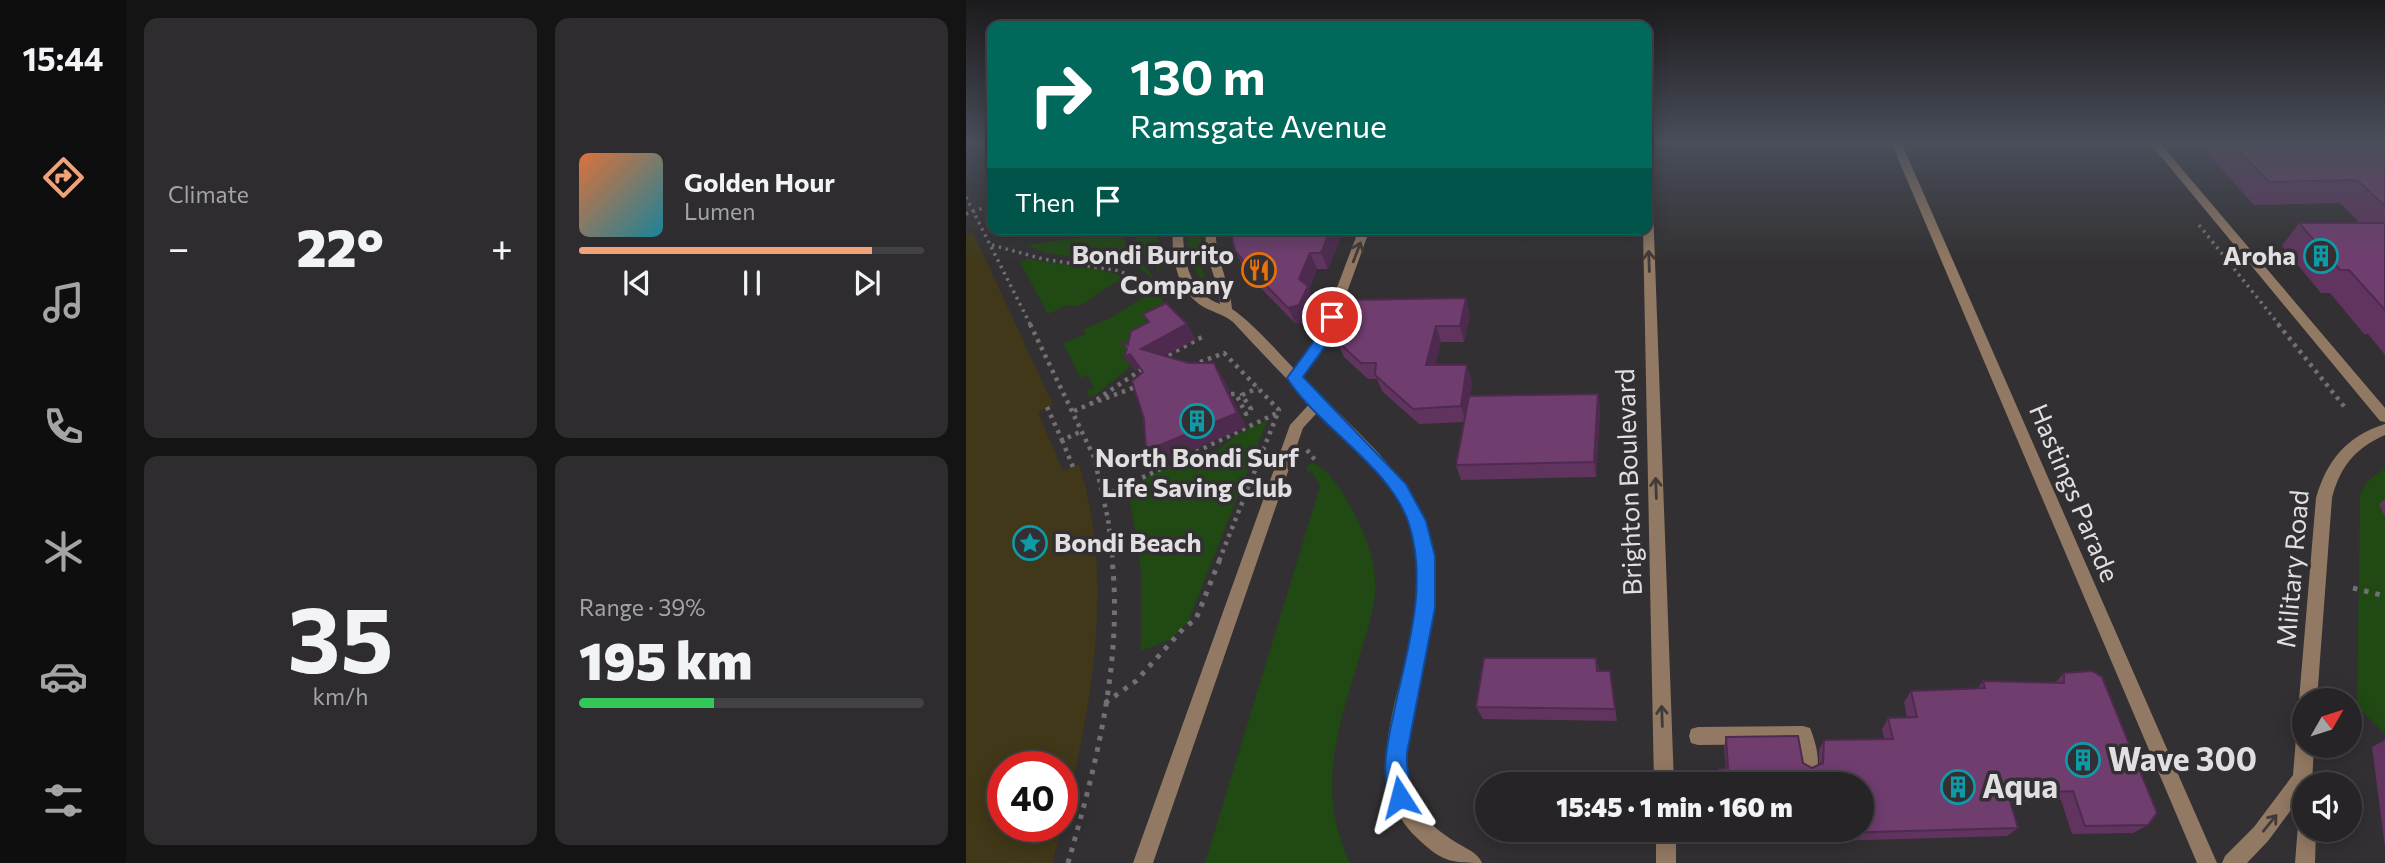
<!DOCTYPE html>
<meta charset="utf-8">
<style>
:root{--surface:#262426;--page:#2e2c2e;--text:#f1f3f6;--muted:#a4a4a7;--line:#424143;--accent:#f0a279}
body{margin:0;font-family:Commissioner,sans-serif;background:var(--page);color:var(--text);height:100vh;display:flex;flex-direction:column;font-size:26px;white-space:nowrap}
*{box-sizing:border-box;margin:0}
p{font-size:23px;color:var(--muted)}
.icon{flex:none;width:38px;height:38px;fill:none;stroke:currentColor;stroke-width:2;stroke-linecap:round;stroke-linejoin:round}
.map{position:relative;flex:1;overflow:hidden}
.sheet{display:flex;flex-direction:column;gap:18px;padding:18px;background:#151415;width:840px}
.sheet>*{flex:none}
.banner{position:absolute;left:21px;top:21px;width:665px;height:214px;border-radius:14px;box-shadow:0 4px 18px #0003,0 0 0 2px var(--line);background:#00695c;color:#fff;overflow:hidden}
.needle{width:46px;rotate:51deg}
.fabs{position:absolute;left:1326px;top:688px;display:grid;gap:14px}
.fabs a{display:grid;place-items:center;width:70px;height:70px;border-radius:50%;background:var(--surface);box-shadow:0 4px 18px #0003,0 0 0 2px var(--line);font-size:35px}
.speed{position:absolute;left:21px;top:751px;display:flex;gap:14px;font-size:35px;font-weight:700;text-align:center}
.speed>*{display:grid;place-content:center;width:91px;height:91px;border-radius:50%;background:var(--surface);box-shadow:0 4px 18px #0003,0 0 0 2px var(--line);line-height:1}
.speed .limit{border:10px solid #d22;background:#fff;color:#111}
.pin{position:absolute;display:grid;place-items:center;width:60px;height:60px;color:#fff;margin:-30px;border:4px solid #fff;border-radius:50%;box-shadow:0 2px 7px #0007}
.me{position:absolute;width:77px;margin:-38px;rotate:351deg;stroke-linejoin:round;filter:drop-shadow(0 0 5px #0008)}
.turn{display:flex;align-items:center;gap:24px;height:147px;padding:0 28px;font-size:32px}
.turn .icon{width:91px;height:91px;stroke-width:2.5}
.turn b{display:block;font-size:49px;line-height:60px}
.then{display:flex;align-items:center;height:66px;padding:0 28px;background:#0003;gap:14px;font-size:26px}
.big{font-size:52px;font-weight:800;line-height:1.1}
.sheet .tile{flex:1;display:flex;flex-direction:column;justify-content:center;gap:10px;min-width:0;padding:0 24px;border-radius:14px;background:var(--page)}
.sheet .dial{align-items:center;gap:0}
.dial b{font-size:91px;line-height:1}
.song{display:flex;align-items:center;gap:21px}
.cover{width:84px;height:84px;border-radius:10px;background:linear-gradient(135deg,hsl(20 70% 55%),hsl(190 70% 35%))}
.played{height:7px;border-radius:4px;background:linear-gradient(90deg,var(--accent) 85%,var(--line) 85%)}
.keys{display:flex;justify-content:space-around;direction:ltr}
.heat{display:flex;justify-content:space-between;align-items:center;font-size:38px;direction:ltr}
.charge{height:10px;border-radius:5px;background:linear-gradient(90deg,#34c759 39%,var(--line) 0)}
.sheet .tiles{flex:1;display:grid;gap:18px;grid-template-columns:repeat(2,1fr)}
.trip{position:absolute;left:509px;top:772px;width:399px;height:70px;border-radius:35px;background:var(--surface);box-shadow:0 4px 18px #0003,0 0 0 2px var(--line);font-weight:800;line-height:70px;text-align:center}
main{display:flex;flex:1;min-height:0}
.tab-bar{display:flex;flex-direction:column;width:126px;justify-content:space-around;align-items:center;background:#0f0e0f;color:var(--muted)}
.tab-bar .icon{width:49px;height:49px}
.tab-bar .selected{color:var(--accent)}
.tab-bar b{font-size:32px;color:var(--text)}
.map>svg:first-child{display:block}
</style>
<main>
<nav class="tab-bar">
<b>15:44</b>
<svg class="icon selected" aria-label="directions" viewBox="0 0 24 24"><path d="M12 3l9 9-9 9-9-9zM9 14v-3h6M13 9l2 2-2 2"/></svg>
<svg class="icon" aria-label="music" viewBox="0 0 24 24"><path d="M9 18V5l10-2v13"/><circle cx="6" cy="18" r="3"/><circle cx="16" cy="16" r="3"/></svg>
<svg class="icon" aria-label="phone" viewBox="0 0 24 24"><path d="M5 4h4l2 5-3 2q2 4 5 5l2-3 5 2v4C11 20 4 13 5 4z"/></svg>
<svg class="icon" aria-label="climate" viewBox="0 0 24 24"><path d="M12 3v18M4 7l16 10M4 17L20 7"/></svg>
<svg class="icon" aria-label="car" viewBox="0 0 24 24"><path d="M5 17H2v-5l4-1 3-4h7l3 4 3 1v5h-3M9 17h6M6 11h13"/><circle cx="7" cy="17" r="2"/><circle cx="17" cy="17" r="2"/></svg>
<svg class="icon" aria-label="filters" viewBox="0 0 24 24"><path d="M4 7h16M4 17h16"/><circle cx="9" cy="7" r="2"/><circle cx="15" cy="17" r="2"/></svg>
</nav>
<section class="sheet">
<div class="tiles">
<div class="tile"><p>Climate</p>
<div class="heat"><a>−</a><b class="big">22°</b><a>+</a></div>
</div>
<div class="tile">
<div class="song"><i class="cover"></i><div><b>Golden Hour</b><p>Lumen</p></div></div>
<div class="played"></div>
<div class="keys"><svg class="icon" aria-label="previous" viewBox="0 0 24 24"><path d="M18 5L8 12l10 7zM5 5v14"/></svg><svg class="icon" aria-label="pause" viewBox="0 0 24 24"><path d="M8 5v14M16 5v14"/></svg><svg class="icon" aria-label="next" viewBox="0 0 24 24"><path d="M6 5l10 7-10 7zM19 5v14"/></svg></div>
</div>
<div class="tile dial"><b>35</b><p>km/h</p></div>
<div class="tile"><p>Range · 39%</p><b class="big">195 km</b><div class="charge"></div></div>
</div>
</section>
<div class="map">
<svg width="1419" height="863" viewBox="0 0 1419 863">
<rect width="100%" height="100%" fill="#323032"/>
<!-- green -->
<path fill="#214913" d="M173 229H192L193 273 169 242Z
M221 229H230L235 235 236 270 250 300C231 278 221 258 221 229Z
M157 232V239L187 276 184 277C167 256 112 259 86 254 77 252 68 248 60 245Z
M62 259 135 270 158 277 113 306 102 305 82 314 54 262Z
M185 292 195 298 207 315 165 366 128 396H123L120 391 128 388 122 375 114 378 97 343 120 334 117 332 119 329 148 316Z
M301 421 222 622 203 640 175 651V570L162 487 222 457 251 450 277 431Z
M347 463C361 469 375 489 382 502 397 529 410 557 409 588 409 610 401 630 395 651 374 725 348 787 384 863H239L354 486 346 471 341 473V466Z
M1419 467V734L1391 707 1394 495 1401 482Z"/>
<!-- sand -->
<path fill="#403818" d="M7 232 87 405 72 412 97 471 113 464C150 581 125 710 96 826V766H37V826H96L86 863H0V234Z"/>
<g fill="none" stroke-linecap="round" stroke-linejoin="round">
<!-- path-far2 -->
<path stroke="#727072" stroke-width="3.5" stroke-dasharray="2.5 4.5" stroke-linecap="butt" d="M1166 142 1173 150
M0 197 65 326
M0 214 26 205
M1233 225 1314 326
M26 245 77 259 154 271 200 294"/>
<!-- path-far1 -->
<path stroke="#727072" stroke-width="4.5" stroke-dasharray="3.5 5" stroke-linecap="butt" d="M64 324 128 457 142 519 147 561
M1312 324 1381 410
M195 359 240 335
M226 365 258 353 313 410 253 561
M265 394H270L280 414 285 409 276 395 292 388
M124 404 172 386
M81 407 96 440 116 431
M108 411 124 404 178 368
M96 440 107 467
M341 450 349 460
M138 496 311 413"/>
<!-- path -->
<path stroke="#727072" stroke-width="5" stroke-dasharray="4.5 7" stroke-linecap="butt" d="M1387 588 1419 596
M139 703 170 681 217 629 230 619 254 559
M102 863C130 766 157 661 146 559"/>
<!-- service -->
<path fill="#927963" fill-rule="evenodd" d="M837 726 844 728C849 740 855 760 850 772L843 775 836 772 830 744 732 745 725 743 723 736 725 729 732 727Z"/>
<!-- minor -->
<path fill="#927963" fill-rule="evenodd" d="M925 142H935L1251 863H1231Z
M1183 142H1193L1419 408V422L1414 421Z
M681 176 686 179 708 784H688L677 229H681Z
M393 229H404L364 339 333 381H323L321 378 323 375 352 338Z
M353 398 360 403 337 428 187 863H167L324 425 348 399Z
M690 830H710V863H690Z"/>
<!-- tertiary -->
<path fill="#927963" fill-rule="evenodd" d="M207 229H217C217 259 223 293 254 304 252 277 237 259 240 229H250C248 258 264 281 266 309 290 325 320 362 342 383 420 461 486 506 464 629 455 677 427 743 443 791 450 813 469 829 488 841 498 848 512 852 516 863 483 863 475 861 450 837 393 781 434 696 447 630 454 596 456 559 444 525 427 476 384 442 348 406 320 379 293 350 267 322 256 313 244 312 233 304 210 287 205 256 207 229Z
M1419 424V435C1389 448 1374 467 1366 498L1351 700H1339V708L1333 700 1350 498C1361 460 1381 436 1419 424Z
M1339 729V746H1348L1346 784H1339V830H1350L1349 863H1329L1332 825 1328 806 1302 841 1281 863H1256L1259 856 1288 827 1327 775 1330 738 1332 731Z"/>
</g>
<!-- wall -->
<path fill="#60345f" d="M1231 142H1419V355L1402 334H1398L1364 293H1355L1316 246 1333 223H1394L1374 203 1288 205Z
M375 237 362 269H351L343 289 349 302 341 321 330 324 290 283 277 266 269 250Z
M504 315 498 342H475L469 365 506 382 504 396 632 394 634 410 630 477 495 480 490 465 498 422 453 424 416 391 411 379H402L378 357 371 341Z
M1419 499V517L1413 504Z
M630 658 633 671H644L651 721 517 719 510 707Z
M1098 673 1182 825 1167 833 1106 834 1095 800 1044 802 1052 828 1041 836 756 844 755 830H896V784H752L753 769 760 768 758 747 760 737 837 763 846 768 853 765V750L858 740 918 739 916 729 922 718H941L938 702 945 691 1012 688 1017 681 1089 683Z
M1419 740V847L1406 747Z"/>
<!-- shaded-wall -->
<path fill="#4e2b4e" d="M364 229H372L375 237 362 269 355 253Z
M344 253 351 269 343 289 349 302 341 321 330 324 322 308Z
M500 298 504 315 498 342 494 326Z
M221 324 230 339 185 363 175 349Z
M470 326 475 342 465 382 460 365Z
M164 354 175 368 169 371 158 357Z
M248 363 257 377 280 427 192 465 180 451Z
M501 365 506 382 500 422 495 406Z
M632 394 634 410 630 477 628 462Z"/>
<!-- building -->
<path fill="#703d6f" stroke="#4e2b4e" stroke-width="2" d="M1264 142H1419V177H1418H1419V206L1391 180 1303 182Z
M1333 223H1419V310L1383 270H1374Z
M264 229H365L355 253H344L333 279 342 286 333 305 322 308 282 267 269 250Z
M500 298 494 326H470L460 365H501L495 406 447 409 409 375 410 363H395L371 341 386 300Z
M200 303 221 324 175 349 223 363H248L271 413 180 451 178 419 166 381 177 372 164 354 158 357 161 349 156 343 162 345 165 331 183 322 177 314Z
M632 394 628 462 490 465 503 396Z
M518 658H630L631 671H644L649 709 510 707Z
M1126 671 1136 677 1191 813 1182 825 1119 826 1107 791 1042 794 1052 828 758 836 757 830H896V784H754L753 769 762 768 760 737 832 736 837 763 846 768 857 763 858 740 927 739 922 718 951 717 945 691 1019 688 1017 681 1098 683V673Z"/>
<!-- one-way arrows -->
<defs><path id="oneway-shaft" d="M-6 0H5M1.5-3L5.5 0L1.5 3" fill="none" stroke-width="1.6" stroke-linecap="round" stroke-linejoin="round" transform="scale(1.75)"/></defs>
<g stroke="#403b39">
<use href="#oneway-shaft" transform="translate(391 252) rotate(-69)"/>
<use href="#oneway-shaft" transform="translate(683 261) rotate(-92)"/>
<use href="#oneway-shaft" transform="translate(690 488) rotate(-92)"/>
<use href="#oneway-shaft" transform="translate(696 716) rotate(-92)"/>
<use href="#oneway-shaft" transform="translate(1304 823) rotate(-51)"/>
</g>
<!-- sky -->
<linearGradient id="sky" x2="0" y2="1"><stop stop-color="#1c1a1c"/><stop offset="0.54" stop-color="#494e5a"/><stop offset="1" stop-color="#494e5a" stop-opacity="0"/></linearGradient>
<rect width="1419" height="263" fill="url(#sky)"/>
<!-- route -->
<path fill="#1a73e8" stroke="#114b97" stroke-width="2" d="M366 312 373 317 365 338 337 377 440 484 460 521 469 556V608L441 753C439 770 448 790 442 805L434 809 426 805C413 772 422 740 429 707 442 647 462 584 443 524 425 467 352 427 321 378L351 337 361 313Z"/>
<!-- icons -->
<defs>
<g id="building-ring" transform="scale(1.75)"><circle r="9.5" fill="#323032" stroke="#0f9aa8" stroke-width="1.5"/><path d="M-4-6H4V6H1V3H-1V6H-4ZM-2.5-4.3h1.7v1.8h-1.7ZM.8-4.3h1.7v1.8H.8ZM-2.5-1h1.7V.8h-1.7ZM.8-1h1.7V.8H.8Z" fill="#0f9aa8"/></g>
<g id="restaurant-ring" transform="scale(1.75)"><circle r="9.5" fill="#323032" stroke="#e8710a" stroke-width="1.5"/><path d="M-5-6h1v4h1v-4h1v4h1v-4h1v5L-1.5 .5V6h-2V.5L-5-1ZM5-6V6H3V1.5H1.5Q1.5-4 5-6Z" fill="#e8710a"/></g>
<g id="sight-ring" transform="scale(1.75)"><circle r="9.5" fill="#323032" stroke="#0f9aa8" stroke-width="1.5"/><path d="M0-6L1.8-2.2L6-1.7L2.9 1.2L3.7 5.4L0 3.3L-3.7 5.4L-2.9 1.2L-6-1.7L-1.8-2.2Z" fill="#0f9aa8"/></g>
</defs>
<g fill-rule="evenodd">
<use href="#building-ring" x="1355" y="256"/>
<use href="#restaurant-ring" x="293" y="270"/>
<use href="#building-ring" x="231" y="421"/>
<use href="#sight-ring" x="64" y="543"/>
<use href="#building-ring" x="1117" y="760"/>
<use href="#building-ring" x="992" y="787"/>
</g>
<g text-anchor="middle" stroke-width="7" stroke-linejoin="round" paint-order="stroke">
<!-- poi labels -->
<g font-size="26" font-weight="bold" fill="#e1dfe1" stroke="#323032" text-anchor="end">
<text x="268" y="264">Bondi Burrito<tspan x="268" dy="30">Company</tspan></text>
<text x="1330" y="265">Aroha</text>
<text x="231" y="467" text-anchor="middle">North Bondi Surf<tspan x="231" dy="30">Life Saving Club</tspan></text>
<text x="88" y="552" text-anchor="start">Bondi Beach</text>
</g>
<!-- street labels -->
<g font-size="26" fill="#e1dfe1" stroke="#323032">
<text transform="translate(663 482) rotate(-92)" y="9">Brighton Boulevard</text>
<text transform="translate(1108 493) rotate(67)" y="9">Hastings Parade</text>
<text transform="translate(1327 569) rotate(-85)" y="9">Military Road</text>
</g>
<!-- near-poi labels -->
<g font-size="32" font-weight="bold" fill="#e1dfe1" stroke="#323032" text-anchor="start">
<text x="1142" y="771">Wave 300</text>
<text x="1016" y="798">Aqua</text>
</g>
</g>
</svg>
<div class="fabs">
<a><svg class="needle" viewBox="-14 -14 28 28"><path d="M0-13l5 13h-10z" fill="#e53935"/><path d="M0 13l5-13h-10z" fill="#a4a4a7"/></svg></a>
<a><svg class="icon" aria-label="sound" viewBox="0 0 24 24"><path d="M4 9h4l5-4v14l-5-4H4zM17 9q2 3 0 6"/></svg></a>
</div>
<div class="speed"><div class="limit">40</div></div>
<div class="pin" style="left:366px;top:317px;background:#d93025"><svg class="icon" aria-label="arrive" viewBox="0 0 24 24"><path d="M6 21V4h12l-3 4 3 4H6"/></svg></div>
<svg class="me" style="left:434px;top:797px" viewBox="-20 -20 40 40"><path d="M0-17L14 15 0 8-14 15z" fill="#1a73e8" stroke="#fff" stroke-width="4"/></svg>
<div class="trip">15:45 · 1 min · 160 m</div>
<div class="banner">
<div class="turn"><svg class="icon" aria-label="right" viewBox="0 0 24 24"><path d="M7 20v-9h11M14 6l5 5-5 5"/></svg><div><b>130 m</b>Ramsgate Avenue</div></div>
<div class="then">Then<svg class="icon" aria-label="arrive" viewBox="0 0 24 24"><path d="M6 21V4h12l-3 4 3 4H6"/></svg></div>
</div>
</div>
</main>
